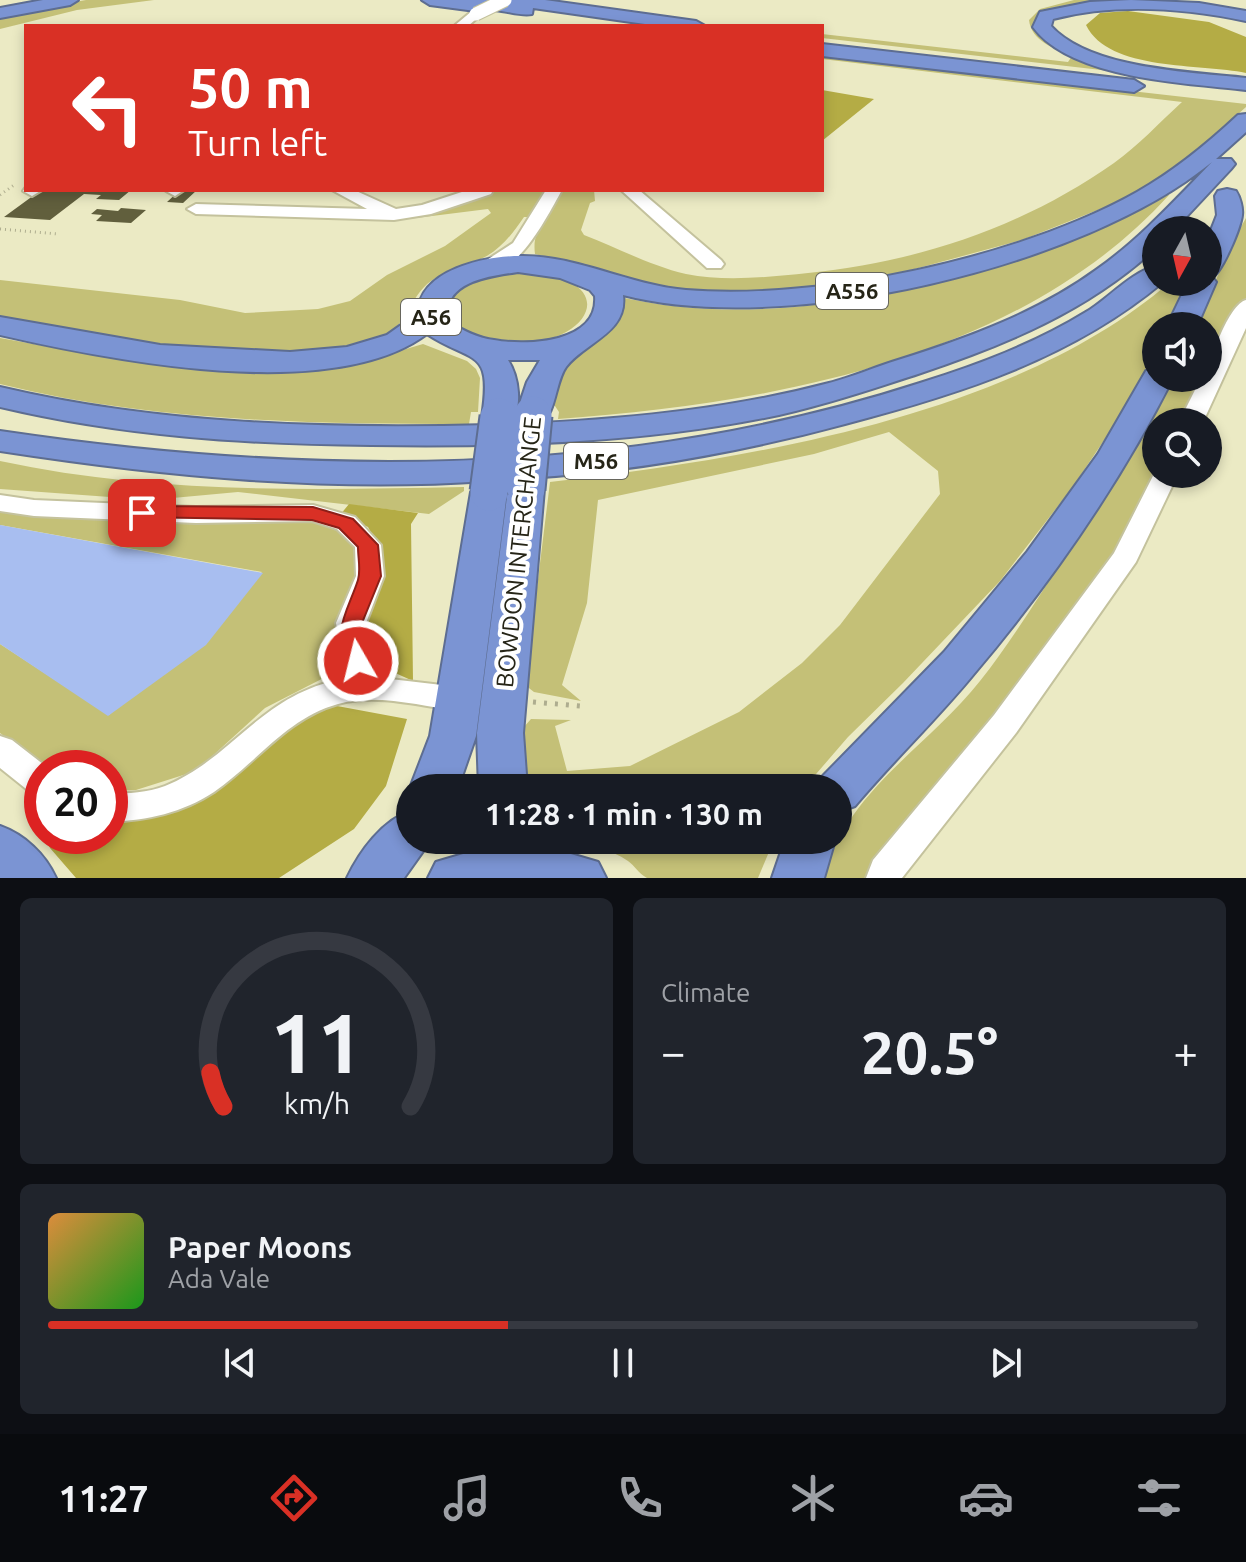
<!DOCTYPE html>
<meta charset="utf-8">
<style>
:root{--surface:#171b24;--page:#20242c;--text:#f1f3f6;--muted:#9ea1a6;--line:#363941;--accent:#d93025}
body{margin:0;font-family:Ubuntu,sans-serif;background:var(--page);color:var(--text);height:100vh;display:flex;flex-direction:column;font-size:30px;white-space:nowrap}
*{box-sizing:border-box;margin:0}
p{font-size:26px;color:var(--muted)}
.icon{flex:none;width:44px;height:44px;fill:none;stroke:currentColor;stroke-width:2;stroke-linecap:round;stroke-linejoin:round}
.map{position:relative;height:878px;overflow:hidden}
.sheet{display:flex;flex-direction:column;gap:20px;padding:20px;background:#0d0f14;flex:1}
.sheet>*{flex:none}
.guide{position:absolute;left:24px;top:24px;width:800px;height:168px;border-radius:0px;box-shadow:0 4px 12px #0003;background:#d93025;color:#fff;overflow:hidden}
.needle{width:52px;rotate:188deg}
.fabs{position:absolute;left:1142px;top:216px;display:grid;gap:16px}
.fabs a{display:grid;place-items:center;width:80px;height:80px;border-radius:50%;background:var(--surface);box-shadow:0 4px 12px #0003;font-size:40px}
.speed{position:absolute;left:24px;top:750px;display:flex;gap:16px;font-size:40px;font-weight:700;text-align:center}
.speed>*{display:grid;place-content:center;width:104px;height:104px;border-radius:50%;background:var(--surface);box-shadow:0 4px 12px #0003;line-height:1}
.speed .limit{border:12px solid #d22;background:#fff;color:#111}
.pin{position:absolute;display:grid;place-items:center;width:68px;height:68px;color:#fff;margin:-34px;border-radius:16px;box-shadow:0 4px 12px #0006}
.me{position:absolute;width:88px;margin:-44px;rotate:352deg;stroke-linejoin:round;filter:drop-shadow(0 0 6px #0008)}
.turn{display:flex;align-items:center;gap:28px;height:168px;padding:0 32px;font-size:36px}
.turn .icon{width:104px;height:104px;stroke-width:2.5}
.turn b{display:block;font-size:56px;line-height:68px}
.big{font-size:60px;font-weight:700;line-height:1.1}
.sheet .widget{flex:1;display:flex;flex-direction:column;justify-content:center;gap:12px;min-width:0;padding:0 28px;border-radius:12px;background:var(--page)}
.sheet .dial{align-items:center;gap:0}
.dial svg{height:208px;overflow:visible;fill:none;stroke:var(--line);stroke-width:7;stroke-linecap:round;text-anchor:middle}
.dial text{fill:var(--text);stroke:none}
.song{display:flex;align-items:center;gap:24px}
.cover{width:96px;height:96px;border-radius:12px;background:linear-gradient(135deg,hsl(30 70% 55%),hsl(120 70% 35%))}
.played{height:8px;border-radius:4px;background:linear-gradient(90deg,var(--accent) 40%,var(--line) 40%)}
.keys{display:flex;justify-content:space-around;direction:ltr}
.heat{display:flex;justify-content:space-between;align-items:center;font-size:44px;direction:ltr}
.sheet .tiles{flex:1;display:grid;gap:20px;grid-template-columns:1fr 1fr}
.widget:last-child{grid-column:span 2}
.trip{position:absolute;left:396px;top:774px;width:456px;height:80px;border-radius:40px;background:var(--surface);box-shadow:0 4px 12px #0003;font-weight:700;line-height:80px;text-align:center}
.menu{display:flex;height:128px;justify-content:space-around;align-items:center;background:#090b0e;color:var(--muted)}
.menu .icon{width:56px;height:56px}
.menu .active{color:var(--accent)}
.menu b{font-size:36px;color:var(--text)}
.map>svg:first-child{display:block}
</style>
<div class="map">
<svg width="1246" height="878" viewBox="0 0 1246 878">
<rect width="100%" height="100%" fill="#ebeac4"/>
<!-- green -->
<path fill="#c4c077" d="M86 0H154L77 10 0 29V15Z
M1074 0H1095L1044 12 1035 24C1041 56 1127 69 1154 76L822 38V34L1068 62 1072 56C1055 49 1031 41 1029 20L1040 9Z
M822 56 1246 104V107L1183 163 1123 200 1022 240 885 277 815 291 688 294 535 254C531 226 552 214 561 190H594L595 201 590 203 581 230 584 235C618 248 651 266 686 274 725 282 769 277 808 273 918 262 1023 227 1114 163 1138 146 1160 122 1182 102L822 59Z
M547 190 530 217H524C511 236 498 253 476 261 460 267 445 271 431 281 409 297 408 324 385 335 301 376 91 338 0 317V280L180 300 245 313 318 309 350 301 387 275 445 246 491 213 488 209 392 221 492 191Z
M1166 193 1169 195C1021 359 769 404 558 419L559 412 555 406H549L553 385 615 296C755 328 886 299 1020 255 1071 238 1120 222 1166 193Z
M1246 218V298L1187 422H1156V474L1101 585 1091 582 876 878H824C844 793 928 747 980 681 1012 641 1038 597 1066 555 1104 497 1144 441 1173 378H1208V326H1197L1230 246Z
M513 272C627 271 599 349 501 345 484 344 464 333 448 327L446 297 478 278Z
M1170 282H1179L1180 294 1167 326H1156V349L1123 412 1072 488 1000 581 903 683 848 737 804 788H529L522 751 523 728 531 719 571 720 555 726 567 771 630 766 739 712 802 663 840 625 940 494 938 471 889 432 814 454 598 500 587 603 562 685 581 701 534 692 525 685 550 482C748 459 1016 416 1170 282Z
M0 338 128 361 213 369 291 371 352 365 423 344 467 361 476 369 480 378 478 412H471L469 424C312 424 153 422 0 384Z
M0 461C153 494 309 490 464 487V491L429 514 238 492 151 500 0 489Z
M0 510 61 518 320 521C333 527 349 532 357 544 370 566 349 641 345 667L265 708 196 771 136 790 110 791V768H47L0 733V644L109 715 262 572 0 525Z
M566 840H774L758 878H647C638 873 635 866 628 861 611 849 586 845 566 840Z"/>
<!-- forest -->
<path fill="#b4ac45" d="M1128 11 1209 22 1246 37V73C1201 63 1109 72 1086 25L1100 13Z
M822 90 874 99 822 141Z
M349 504 418 513 411 524 413 681 382 667 374 655 368 657 363 641 379 548 368 527 340 515Z
M321 706H337L407 719 386 786 354 829 279 878H76L50 848 44 836H110V818Z"/>
<!-- water -->
<path fill="#a8bef0" d="M0 525 263 573 206 645 108 716 0 644Z"/>
<!-- building -->
<path fill="#615f3d" d="M41 190H131L119 200 96 199 101 195 84 194 50 220 4 217Z
M180 190H197L183 203 167 202Z
M121 208 146 210 131 223 96 221 102 215 91 214 97 209 118 211Z"/>
<g fill="none" stroke-linecap="round" stroke-linejoin="round">
<!-- minor casing -->
<g stroke="#c4c29d" stroke-width="4">
<path id="minor" d="M472 11 482 14 468 26H454Z
M26 187V190H42L32 196 23 191Z
M184 190 175 196 166 191 167 190Z
M332 190H354L396 209 422 205 468 190H493L491 194 431 214 394 220 196 214 187 209 196 204 367 209Z
M546 190H562C548 215 515 282 479 273L476 269 479 265 513 243Z
M621 190H639L721 260 724 264 721 268H707Z
M1246 300V328L1203 422H1179L1201 378H1208C1208 361 1229 304 1246 300Z
M1156 470V474H1178L1136 562 1016 733 902 878H866L873 860 994 715 1114 553Z
M0 495 34 500 196 507 313 505 355 517 381 545 384 576 366 623 373 661V677L459 687 470 690 475 699 470 708 459 711C421 706 376 693 338 704 287 718 256 763 214 792 182 813 148 820 110 822V794C129 793 147 793 165 786 232 759 260 695 342 679L343 661 336 623 356 576 355 547 337 529 312 521 196 523 34 516 0 511Z
M0 736 12 740 48 768H42V796L30 792 0 768Z"/>
</g>
<!-- highway casing -->
<g stroke="#5d6d91" stroke-width="4">
<path id="highway" d="M43 0H78L70 5 0 18V8Z
M422 0H545L696 21 705 26H659L533 8 532 14C516 17 498 6 483 12L430 5Z
M1131 0 1199 3 1246 11V21C1184 8 1115 3 1053 19L1051 26C1090 69 1191 72 1246 78V90C1186 83 1071 79 1033 27L1040 12 1090 2Z
M822 44 1134 80 1144 86 1134 92 822 56Z
M1246 114V132L1216 159H1231L1235 164 1231 169 1174 230H1156V248C1088 311 1005 345 918 374 872 389 827 404 779 415 646 443 508 447 371 445 246 444 122 436 0 407V387C160 425 327 429 490 425L482 417C493 347 473 364 427 334 332 405 110 360 0 335V317L160 345 290 352 347 347 387 335 418 313C419 270 485 256 520 256 576 255 629 285 686 290 820 301 1020 258 1137 192 1174 171 1207 144 1238 115ZM1212 162C1175 200 1140 239 1096 270 1037 313 967 338 898 360 875 367 852 377 829 383 734 408 637 418 540 423 556 416 555 382 566 367 585 342 628 333 623 295 785 337 1083 268 1212 162ZM518 272 560 278 590 290 595 296C599 343 526 346 494 340 477 338 462 330 448 321 441 282 489 276 518 272ZM508 360H540L527 382 516 415 521 422 528 424H510C523 408 519 377 508 360Z
M1227 189 1236 191C1240 197 1243 208 1242 215 1241 227 1222 273 1212 277L1216 282 1197 326H1167L1188 282H1208V238L1217 215 1215 196 1218 191Z
M1156 266V282H1163C1071 359 959 394 845 424 741 452 635 471 528 478L539 481 544 489 523 733 527 788H479L477 733 508 489 513 481 523 479 490 481 502 484 507 492 476 736 458 788H410L430 736 471 492 476 484 488 481C324 492 162 476 0 451V431C309 477 620 480 920 383 977 365 1034 344 1086 312 1108 299 1131 272 1156 266Z
M1156 369V378H1173C1119 485 1050 584 973 675 936 720 893 761 855 806L838 812V788H816L821 778 944 652 1027 552 1098 454 1146 371Z
M410 811V840H431L404 878H347C360 851 382 821 410 811Z
M0 826C25 835 45 854 56 878H0Z
M785 840H835L824 878H772Z
M517 847 564 852 598 862 606 878H428L436 862 470 852Z"/>
</g>
<!-- path-far1 -->
<path stroke="#aead8f" stroke-width="3" stroke-dasharray="1 4" stroke-linecap="butt" d="M0 195 14 185
M0 229 58 234"/>
<!-- path -->
<path stroke="#aead8f" stroke-width="5" stroke-dasharray="3 8" stroke-linecap="butt" d="M533 702 580 706"/>
<!-- minor -->
<use href="#minor" fill="#fff" fill-rule="evenodd"/>
<!-- highway -->
<use href="#highway" fill="#7b94d3" fill-rule="evenodd"/>
<!-- minor-bridge casing -->
<g stroke="#c4c29d" stroke-width="15" stroke-linecap="butt">
<path id="minor-bridge" d="M476 14 505 0"/>
</g>
<!-- highway-bridge casing -->
<g stroke="#5d6d91" stroke-width="41" stroke-linecap="butt">
<path id="highway-bridge" d="M526 489 533 415
M489 492 499 417"/>
</g>
<!-- minor-bridge -->
<use href="#minor-bridge" stroke="#fff" stroke-width="13"/>
<!-- highway-bridge -->
<use href="#highway-bridge" stroke="#7b94d3" stroke-width="37"/>
</g>
<!-- route -->
<path fill="#d93025" stroke="#8d1f18" stroke-width="2" d="M142 506 313 507 353 519 378 545 381 576 362 623 369 661 366 667 358 669 349 667C330 632 348 611 358 580 361 570 358 558 358 547L339 528 312 520 135 517 132 513 135 508Z"/>
<g text-anchor="middle" stroke-width="8" stroke-linejoin="round" paint-order="stroke">
<!-- shield labels -->
<g fill="#fff" stroke="#67665d" stroke-width="2">
<rect x="816" y="273" width="72" height="36" rx="6"/>
<rect x="401" y="299" width="60" height="36" rx="6"/>
<rect x="564" y="443" width="64" height="36" rx="6"/>
</g>
<g font-size="22" font-weight="bold" fill="#262517">
<text x="852" y="299">A556</text>
<text x="431" y="325">A56</text>
<text x="596" y="469">M56</text>
</g>
<!-- street labels -->
<g font-size="24" fill="#262517" stroke="#fff">
<text transform="translate(519 552) rotate(-84)" y="8">BOWDON INTERCHANGE</text>
</g>
</g>
</svg>
<div class="fabs">
<a><svg class="needle" viewBox="-14 -14 28 28"><path d="M0-13l5 13h-10z" fill="#e53935"/><path d="M0 13l5-13h-10z" fill="#9ea1a6"/></svg></a>
<a><svg class="icon" aria-label="sound" viewBox="0 0 24 24"><path d="M4 9h4l5-4v14l-5-4H4zM17 9q2 3 0 6"/></svg></a>
<a><svg class="icon" aria-label="search" viewBox="0 0 24 24"><circle cx="10" cy="10" r="6"/><path d="M15 15l6 6"/></svg></a>
</div>
<div class="speed"><div class="limit">20</div></div>
<div class="pin" style="left:142px;top:513px;background:#d93025"><svg class="icon" aria-label="arrive" viewBox="0 0 24 24"><path d="M6 21V4h12l-3 4 3 4H6"/></svg></div>
<svg class="me" style="left:358px;top:661px" viewBox="-20 -20 40 40"><circle r="17" fill="#d93025" stroke="#fff" stroke-width="3"/><path d="M0-11L8 9 0 5-8 9z" fill="#fff"/></svg>
<div class="trip">11:28 · 1 min · 130 m</div>
<div class="guide">
<div class="turn"><svg class="icon" aria-label="left" viewBox="0 0 24 24"><path d="M17 20v-9H6M10 6l-5 5 5 5"/></svg><div><b>50 m</b>Turn left</div></div>
</div>
</div>
<section class="sheet">
<div class="tiles">
<div class="widget dial"><svg viewBox="0 0 100 80">
<path d="M14 69A42 42 0 1 1 86 69"/>
<path d="M14 69A42 42 0 0 1 9 56" stroke="#d93025"/>
<text x="50" y="56" font-size="32" font-weight="700">11</text>
<text x="50" y="72" font-size="11">km/h</text>
</svg></div>
<div class="widget"><p>Climate</p>
<div class="heat"><a>−</a><b class="big">20.5°</b><a>+</a></div>
</div>
<div class="widget">
<div class="song"><i class="cover"></i><div><b>Paper Moons</b><p>Ada Vale</p></div></div>
<div class="played"></div>
<div class="keys"><svg class="icon" aria-label="previous" viewBox="0 0 24 24"><path d="M18 5L8 12l10 7zM5 5v14"/></svg><svg class="icon" aria-label="pause" viewBox="0 0 24 24"><path d="M8 5v14M16 5v14"/></svg><svg class="icon" aria-label="next" viewBox="0 0 24 24"><path d="M6 5l10 7-10 7zM19 5v14"/></svg></div>
</div>
</div>
</section>
<nav class="menu">
<b>11:27</b>
<svg class="icon active" aria-label="directions" viewBox="0 0 24 24"><path d="M12 3l9 9-9 9-9-9zM9 14v-3h6M13 9l2 2-2 2"/></svg>
<svg class="icon" aria-label="music" viewBox="0 0 24 24"><path d="M9 18V5l10-2v13"/><circle cx="6" cy="18" r="3"/><circle cx="16" cy="16" r="3"/></svg>
<svg class="icon" aria-label="phone" viewBox="0 0 24 24"><path d="M5 4h4l2 5-3 2q2 4 5 5l2-3 5 2v4C11 20 4 13 5 4z"/></svg>
<svg class="icon" aria-label="climate" viewBox="0 0 24 24"><path d="M12 3v18M4 7l16 10M4 17L20 7"/></svg>
<svg class="icon" aria-label="car" viewBox="0 0 24 24"><path d="M5 17H2v-5l4-1 3-4h7l3 4 3 1v5h-3M9 17h6M6 11h13"/><circle cx="7" cy="17" r="2"/><circle cx="17" cy="17" r="2"/></svg>
<svg class="icon" aria-label="filters" viewBox="0 0 24 24"><path d="M4 7h16M4 17h16"/><circle cx="9" cy="7" r="2"/><circle cx="15" cy="17" r="2"/></svg>
</nav>
